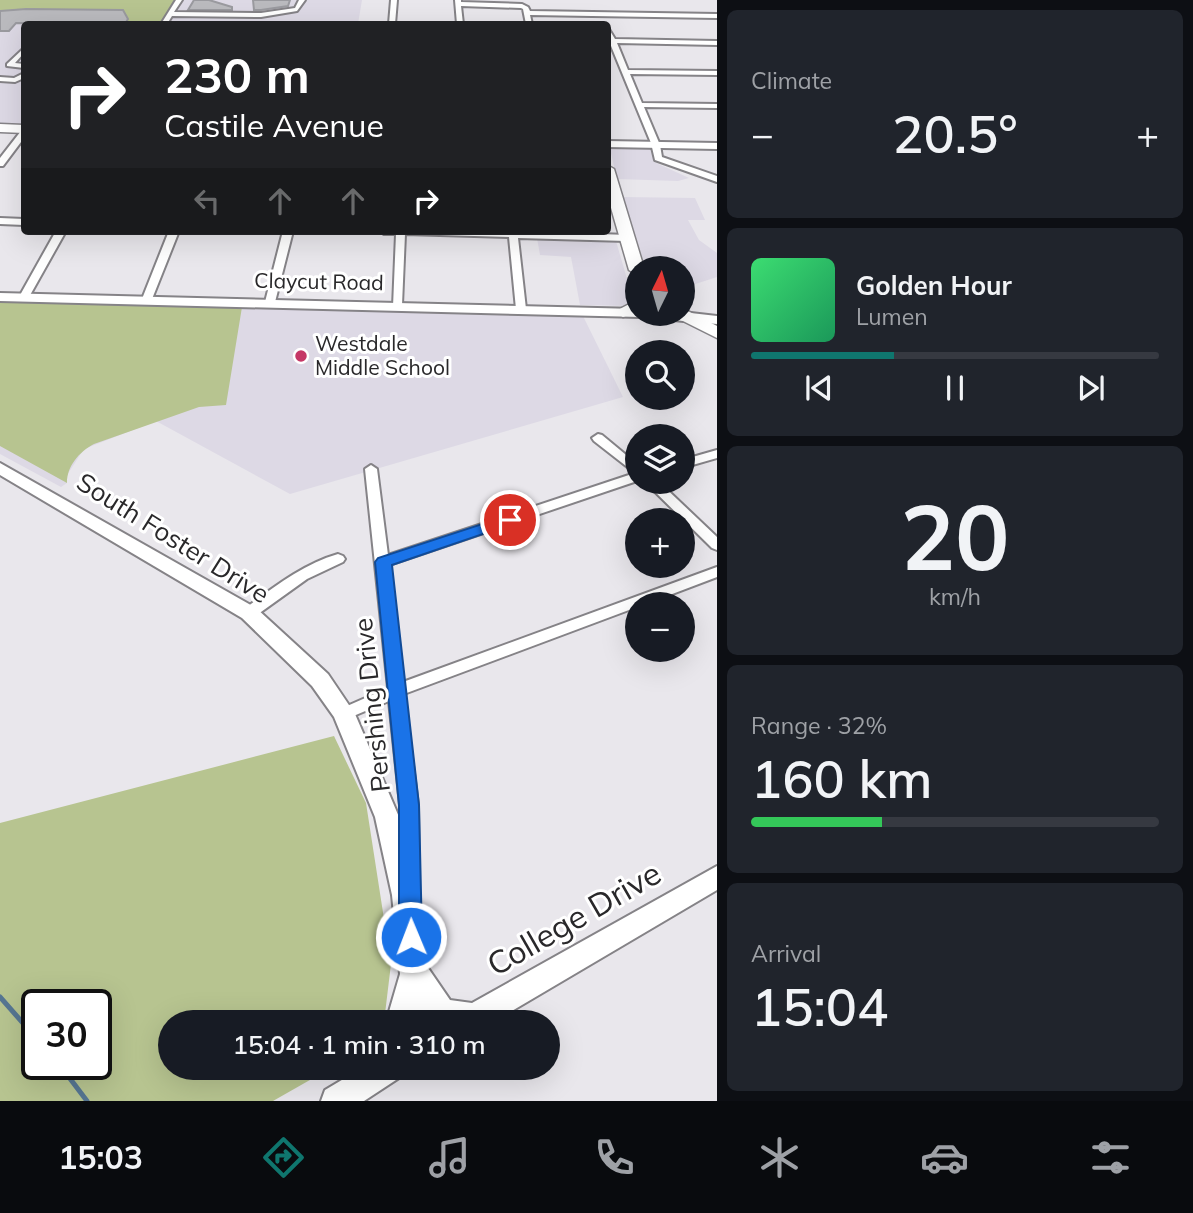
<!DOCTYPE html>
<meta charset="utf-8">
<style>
:root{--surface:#171b24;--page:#20242c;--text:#f1f3f6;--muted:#9ea1a6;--line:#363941;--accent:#0f766e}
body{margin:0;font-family:Mulish,sans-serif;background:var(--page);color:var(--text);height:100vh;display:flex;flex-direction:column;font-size:26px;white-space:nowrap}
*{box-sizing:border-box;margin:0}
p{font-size:23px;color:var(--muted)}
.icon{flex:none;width:38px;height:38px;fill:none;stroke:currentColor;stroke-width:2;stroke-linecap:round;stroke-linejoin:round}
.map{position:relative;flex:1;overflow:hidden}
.drawer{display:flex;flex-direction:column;gap:10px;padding:10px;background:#0d0f14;width:476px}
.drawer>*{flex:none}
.guide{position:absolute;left:21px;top:21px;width:590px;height:214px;border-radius:7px;box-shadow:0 7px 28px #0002;background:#202124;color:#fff;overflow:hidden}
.needle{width:46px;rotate:5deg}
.tools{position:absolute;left:625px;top:256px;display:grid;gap:14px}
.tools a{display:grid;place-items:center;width:70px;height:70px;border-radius:50%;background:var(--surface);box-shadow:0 7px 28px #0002;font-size:35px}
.speed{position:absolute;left:21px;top:989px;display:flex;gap:14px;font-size:35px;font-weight:700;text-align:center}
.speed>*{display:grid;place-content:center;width:91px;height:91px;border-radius:50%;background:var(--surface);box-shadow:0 7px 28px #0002;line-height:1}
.speed .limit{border:4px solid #111;border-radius:10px;background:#fff;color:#111}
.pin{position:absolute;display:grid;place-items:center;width:60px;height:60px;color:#fff;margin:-30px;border:4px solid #fff;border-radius:50%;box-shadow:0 2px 7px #0007}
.me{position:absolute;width:77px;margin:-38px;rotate:359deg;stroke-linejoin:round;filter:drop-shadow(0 0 5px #0008)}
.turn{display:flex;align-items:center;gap:24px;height:147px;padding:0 28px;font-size:32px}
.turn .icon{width:91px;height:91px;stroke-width:2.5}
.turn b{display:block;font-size:49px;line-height:60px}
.lanes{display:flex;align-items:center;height:66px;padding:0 28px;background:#0003;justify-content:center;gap:35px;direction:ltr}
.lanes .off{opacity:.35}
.big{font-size:52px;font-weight:600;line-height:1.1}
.drawer .card{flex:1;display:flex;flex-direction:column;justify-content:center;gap:10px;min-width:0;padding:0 24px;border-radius:10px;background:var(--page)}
.drawer .dial{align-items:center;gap:0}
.dial b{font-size:91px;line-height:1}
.song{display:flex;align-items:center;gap:21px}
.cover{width:84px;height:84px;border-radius:10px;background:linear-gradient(135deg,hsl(140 70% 55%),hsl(150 70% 35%))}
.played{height:7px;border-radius:4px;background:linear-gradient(90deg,var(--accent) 35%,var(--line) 35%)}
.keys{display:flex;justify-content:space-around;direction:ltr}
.heat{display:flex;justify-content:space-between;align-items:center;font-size:38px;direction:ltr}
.charge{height:10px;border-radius:5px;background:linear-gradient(90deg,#34c759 32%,var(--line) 0)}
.trip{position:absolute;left:158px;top:1010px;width:402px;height:70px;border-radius:35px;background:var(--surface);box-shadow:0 7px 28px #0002;font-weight:600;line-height:70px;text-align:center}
.dock{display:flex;height:112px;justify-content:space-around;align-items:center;background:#090b0e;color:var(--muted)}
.dock .icon{width:49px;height:49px}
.dock .current{color:var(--accent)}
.dock b{font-size:32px;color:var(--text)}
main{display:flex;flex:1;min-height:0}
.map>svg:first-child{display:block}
</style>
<main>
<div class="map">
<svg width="717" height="1101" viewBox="0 0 717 1101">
<rect width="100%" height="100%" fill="#e9e7ec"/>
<!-- built -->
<path fill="#ddd9e5" d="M0 0H362L358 24H24V96L22 99 24 100V128L0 127Z
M626 146 650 148 654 162 689 178 678 181 617 179 610 149Z
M622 197 695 198 705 220H688L699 240 717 253V277L683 288 682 268H646Z
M537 238 616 241 634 303 629 306 580 305 571 257 540 255Z
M0 299 582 314 623 397 290 494 156 421 84 449 67 475V483L61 487 0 454Z"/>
<!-- green -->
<path fill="#b7c490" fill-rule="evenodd" d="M0 0H179L164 24H125L127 21 114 11H0Z
M0 299 242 307 226 405 199 407 94 444C79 452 67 466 67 483L0 446Z
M334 736 366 803 391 964 384 1022H170V1068H331L273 1101H0V823ZM96 1004V1064H37V1004Z"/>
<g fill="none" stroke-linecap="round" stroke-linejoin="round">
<!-- stream -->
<path stroke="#567692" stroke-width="5" d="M0 997 37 1039
M59 1064 87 1101"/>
</g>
<!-- building -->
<path fill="#bababe" stroke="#9a9a9f" stroke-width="2" d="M194 0H209L232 7V10H188Z
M253 0H290L288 6 261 10H254Z
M26 9 123 10 128 19 125 24 16 23 9 31H0V11Z"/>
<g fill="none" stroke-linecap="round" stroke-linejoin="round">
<!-- street casing -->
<g stroke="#858387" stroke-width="4">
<path id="street" d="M176 0H182L174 12 261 13 295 8 299 0H305L297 11 261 17 172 16 167 24H161Z
M391 0H397L395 24H389Z
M455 0H461V2L522 4 528 7 530 11 717 14V18L530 15 532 24H526L523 9 521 8 461 6 463 24H457Z
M607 26 615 39 717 41V45L617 43 628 70 717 71V75L630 74 642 103 717 104V108L644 107 660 145 662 157 717 176V182L655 160 651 143 609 41Z
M24 48V53L15 63 24 64V68L7 66V64Z
M24 73V78L15 82 0 81V77L14 78Z
M21 131H24V138L3 166H0V158Z
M0 218 24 219V225L0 224Z
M56 231H66L29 297 28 299H20L19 297Z
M169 231H179L152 299 151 301H143L142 299Z
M283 231H293L275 302 270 305 265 302Z
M379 231H518L627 235 632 238 627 241 518 238 526 309 521 312 516 309 509 237 405 234 402 305 401 307H393L396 234H384Z
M598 434 602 435 637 464V481L389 565 403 682 717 567V577L646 604H637V607L404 694 418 805 419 880 417 886 410 888 403 886 401 880 400 805 389 701 344 720 338 718 336 714 338 710 388 688 365 469 371 465 377 469 388 555 635 473 594 441 592 438Z
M717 450V458L682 468V460Z
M644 481H658L717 537V550L712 548Z
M338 554 343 556 345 559 343 562 307 579 254 617H244L242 613 244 609C273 588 303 564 338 554Z"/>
</g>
<!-- secondary casing -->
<g stroke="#858387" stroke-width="4">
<path id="secondary" d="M607 141 717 143V149L607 147Z
M0 293 637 309V313L682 312 717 316V324L640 317 0 301Z
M0 463 256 608 328 674 355 714 399 817 418 895 426 965 450 1000 472 1003 717 866V890L493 1022H386L400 974 392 895 375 817 334 717 312 686 242 618 0 475Z
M362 1068H404L399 1078 364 1101H321L325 1090Z"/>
</g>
<!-- primary casing -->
<g stroke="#858387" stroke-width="3">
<path id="primary" d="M0 124 24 125V133L0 132Z
M607 165 614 169 644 268H637V275L629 270 607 194Z
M637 300V312L623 317 614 312Z
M682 308 717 326V338L675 317 673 313H682Z"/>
</g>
<!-- street -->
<use href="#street" fill="#fff" fill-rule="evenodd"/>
<!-- secondary -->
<use href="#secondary" fill="#fff" fill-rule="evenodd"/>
<!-- primary -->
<use href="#primary" fill="#fff" fill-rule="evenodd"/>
</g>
<!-- route -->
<path fill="#1a73e8" stroke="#114b97" stroke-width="2" d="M510 515 515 516 518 520 515 523 392 565 419 805 422 937 418 944 411 947 403 944 399 937V805L375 562 378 558Z"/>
<!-- markers -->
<circle fill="#c53766" stroke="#fff" stroke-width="2.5" cx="301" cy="356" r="7"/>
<g text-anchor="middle" stroke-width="6" stroke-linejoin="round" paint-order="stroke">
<!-- far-street labels -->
<g font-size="21" fill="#29282a" stroke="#fff">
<text transform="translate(319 282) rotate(1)" y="7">Claycut Road</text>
</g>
<!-- far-poi labels -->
<g font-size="21" fill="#29282a" stroke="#fff" text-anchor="start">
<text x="315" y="351">Westdale<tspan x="315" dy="24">Middle School</tspan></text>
</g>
<!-- street labels -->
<g font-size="26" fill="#29282a" stroke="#fff">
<text transform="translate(173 538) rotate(32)" y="9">South Foster Drive</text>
<text transform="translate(372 705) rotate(-96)" y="9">Pershing Drive</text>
</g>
<!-- near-street labels -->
<g font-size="32" fill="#29282a" stroke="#fff">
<text transform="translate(574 919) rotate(-30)" y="11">College Drive</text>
</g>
</g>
</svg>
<div class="tools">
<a><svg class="needle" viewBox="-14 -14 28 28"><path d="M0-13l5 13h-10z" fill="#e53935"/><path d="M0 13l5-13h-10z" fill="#9ea1a6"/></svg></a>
<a><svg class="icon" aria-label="search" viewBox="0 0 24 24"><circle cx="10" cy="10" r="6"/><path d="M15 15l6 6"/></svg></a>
<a><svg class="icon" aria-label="layers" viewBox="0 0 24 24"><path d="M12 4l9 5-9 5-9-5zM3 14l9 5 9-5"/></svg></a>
<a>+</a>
<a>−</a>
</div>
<div class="speed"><div class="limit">30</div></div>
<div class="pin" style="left:510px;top:520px;background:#d93025"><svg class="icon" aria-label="arrive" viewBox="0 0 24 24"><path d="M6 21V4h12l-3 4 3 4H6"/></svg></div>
<svg class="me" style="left:411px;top:937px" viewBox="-20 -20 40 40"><circle r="17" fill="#1a73e8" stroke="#fff" stroke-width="3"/><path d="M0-11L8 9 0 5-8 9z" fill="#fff"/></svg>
<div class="trip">15:04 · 1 min · 310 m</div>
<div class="guide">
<div class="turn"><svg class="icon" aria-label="right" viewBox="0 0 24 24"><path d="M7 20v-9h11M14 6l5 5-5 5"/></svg><div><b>230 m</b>Castile Avenue</div></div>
<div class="lanes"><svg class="icon off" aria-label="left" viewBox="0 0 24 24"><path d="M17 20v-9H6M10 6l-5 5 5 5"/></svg><svg class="icon off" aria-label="ahead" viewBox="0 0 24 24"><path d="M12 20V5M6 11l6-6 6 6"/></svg><svg class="icon off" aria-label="ahead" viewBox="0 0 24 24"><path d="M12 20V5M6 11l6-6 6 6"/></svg><svg class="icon" aria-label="right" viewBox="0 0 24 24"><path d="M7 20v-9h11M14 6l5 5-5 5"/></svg></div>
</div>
</div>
<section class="drawer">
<div class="card"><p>Climate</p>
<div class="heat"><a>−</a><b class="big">20.5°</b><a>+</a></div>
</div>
<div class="card">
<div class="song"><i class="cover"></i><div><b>Golden Hour</b><p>Lumen</p></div></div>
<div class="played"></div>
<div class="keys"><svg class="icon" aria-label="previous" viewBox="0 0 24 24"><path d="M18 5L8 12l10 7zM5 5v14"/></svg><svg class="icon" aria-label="pause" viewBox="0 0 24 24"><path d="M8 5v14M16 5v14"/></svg><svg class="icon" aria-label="next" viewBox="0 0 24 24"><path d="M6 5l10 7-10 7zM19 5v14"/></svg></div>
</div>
<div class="card dial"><b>20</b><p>km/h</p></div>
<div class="card"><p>Range · 32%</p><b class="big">160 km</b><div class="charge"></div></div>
<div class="card"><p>Arrival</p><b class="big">15:04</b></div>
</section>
</main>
<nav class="dock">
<b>15:03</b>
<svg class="icon current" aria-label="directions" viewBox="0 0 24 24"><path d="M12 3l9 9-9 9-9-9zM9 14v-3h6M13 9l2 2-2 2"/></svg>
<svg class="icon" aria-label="music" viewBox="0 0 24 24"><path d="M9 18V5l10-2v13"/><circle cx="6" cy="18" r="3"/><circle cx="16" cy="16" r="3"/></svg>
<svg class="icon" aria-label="phone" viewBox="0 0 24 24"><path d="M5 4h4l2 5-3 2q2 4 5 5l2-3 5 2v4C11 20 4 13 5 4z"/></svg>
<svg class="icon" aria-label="climate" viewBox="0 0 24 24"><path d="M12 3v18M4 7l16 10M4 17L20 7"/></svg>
<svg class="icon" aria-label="car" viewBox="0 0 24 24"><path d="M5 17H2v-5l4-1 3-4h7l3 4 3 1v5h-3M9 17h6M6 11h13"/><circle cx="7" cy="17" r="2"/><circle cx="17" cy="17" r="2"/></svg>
<svg class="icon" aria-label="filters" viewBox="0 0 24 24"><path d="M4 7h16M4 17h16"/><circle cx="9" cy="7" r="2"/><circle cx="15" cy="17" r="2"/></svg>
</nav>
